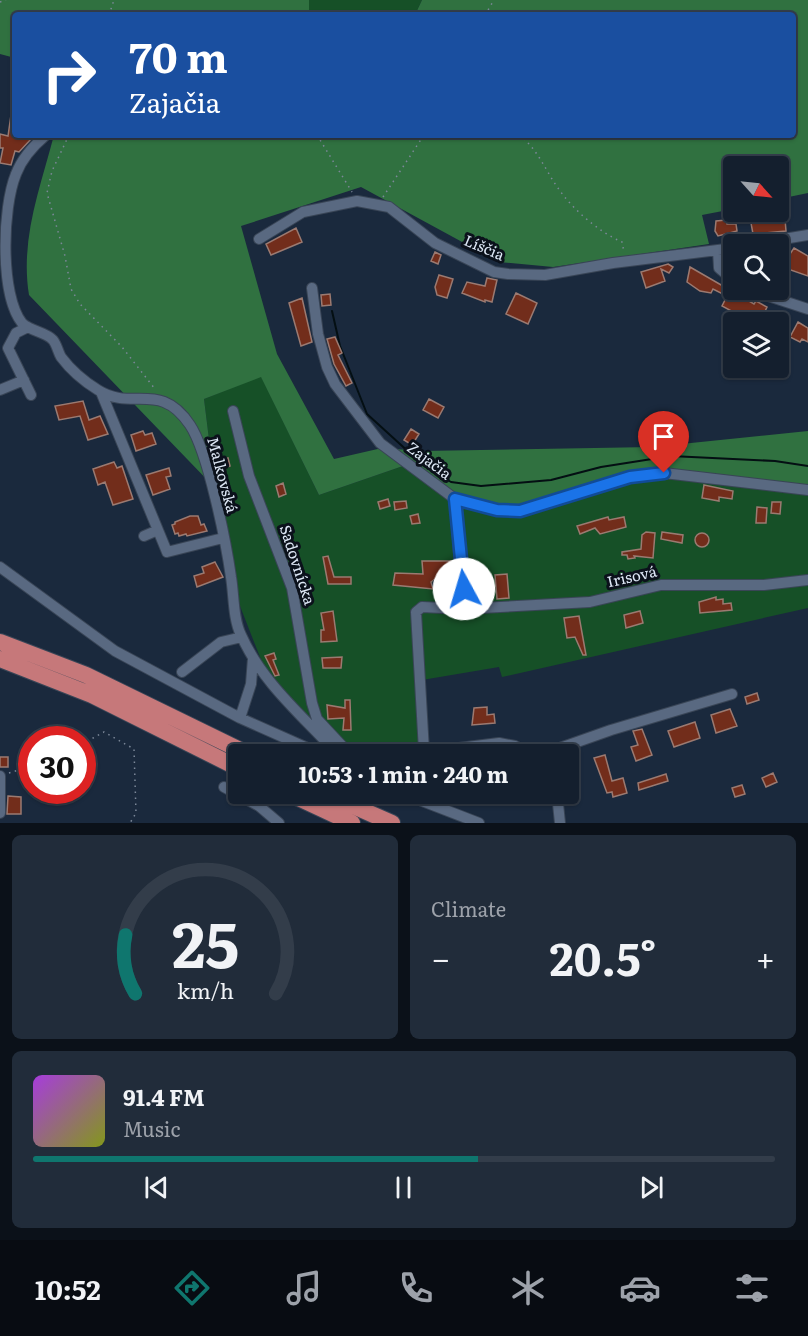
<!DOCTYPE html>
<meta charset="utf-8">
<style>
:root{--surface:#141f2e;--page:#212c3a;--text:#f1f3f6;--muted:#9da2aa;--line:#333d4a;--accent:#0f766e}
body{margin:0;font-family:Literata,serif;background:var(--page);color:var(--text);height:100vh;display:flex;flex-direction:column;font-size:22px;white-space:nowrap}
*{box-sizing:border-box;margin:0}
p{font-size:20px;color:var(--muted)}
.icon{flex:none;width:33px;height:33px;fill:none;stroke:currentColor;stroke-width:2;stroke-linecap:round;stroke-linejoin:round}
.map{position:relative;height:823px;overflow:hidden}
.panel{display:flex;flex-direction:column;gap:12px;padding:12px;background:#0b1119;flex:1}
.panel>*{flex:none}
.guide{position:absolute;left:12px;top:12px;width:784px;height:126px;border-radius:6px;box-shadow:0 2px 4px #0004,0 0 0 2px var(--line);background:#1a4fa0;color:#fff;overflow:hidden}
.needle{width:39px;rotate:117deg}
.tools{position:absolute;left:723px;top:156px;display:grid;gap:12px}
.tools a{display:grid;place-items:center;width:66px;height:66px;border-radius:6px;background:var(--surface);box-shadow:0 2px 4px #0004,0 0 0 2px var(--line);font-size:30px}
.speed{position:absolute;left:18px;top:726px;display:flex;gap:12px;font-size:30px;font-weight:700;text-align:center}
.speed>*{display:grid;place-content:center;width:78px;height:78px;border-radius:50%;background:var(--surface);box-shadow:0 2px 4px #0004,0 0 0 2px var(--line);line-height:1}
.speed .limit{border:9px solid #d22;background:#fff;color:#111}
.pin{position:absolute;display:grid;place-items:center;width:51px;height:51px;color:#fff;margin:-62px -26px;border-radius:50% 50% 50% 0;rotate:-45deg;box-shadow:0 0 6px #0007}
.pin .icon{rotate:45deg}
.me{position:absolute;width:66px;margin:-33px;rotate:354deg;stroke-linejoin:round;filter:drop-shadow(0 0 4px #0008)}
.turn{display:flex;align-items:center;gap:21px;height:126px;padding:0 18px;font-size:27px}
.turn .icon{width:78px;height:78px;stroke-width:2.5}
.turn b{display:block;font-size:42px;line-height:51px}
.big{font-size:45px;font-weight:700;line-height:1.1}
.panel .widget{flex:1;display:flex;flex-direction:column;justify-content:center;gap:9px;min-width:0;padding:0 21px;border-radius:9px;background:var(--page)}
.panel .dial{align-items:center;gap:0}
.dial svg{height:156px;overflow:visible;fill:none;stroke:var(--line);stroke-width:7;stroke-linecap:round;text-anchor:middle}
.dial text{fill:var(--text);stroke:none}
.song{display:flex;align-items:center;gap:18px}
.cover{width:72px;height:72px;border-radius:9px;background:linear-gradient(135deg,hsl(280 70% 55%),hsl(70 70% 35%))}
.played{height:6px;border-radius:3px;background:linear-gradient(90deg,var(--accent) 60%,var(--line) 60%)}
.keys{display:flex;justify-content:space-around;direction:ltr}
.heat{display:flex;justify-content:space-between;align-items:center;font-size:33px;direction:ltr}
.panel .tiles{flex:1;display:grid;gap:12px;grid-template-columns:1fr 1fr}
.widget:last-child{grid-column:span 2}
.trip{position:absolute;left:228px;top:744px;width:351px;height:60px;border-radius:6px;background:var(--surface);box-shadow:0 2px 4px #0004,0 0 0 2px var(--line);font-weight:700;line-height:60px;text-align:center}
.menu{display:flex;height:96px;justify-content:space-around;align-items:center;background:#080c12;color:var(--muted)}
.menu .icon{width:42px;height:42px}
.menu .on{color:var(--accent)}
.menu b{font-size:27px;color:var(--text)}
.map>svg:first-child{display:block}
</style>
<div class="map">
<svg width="808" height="823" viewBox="0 0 808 823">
<rect width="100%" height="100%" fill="#1a293d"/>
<!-- green -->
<path fill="#165027" d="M309 0H422L415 15H309Z
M261 376 319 495 403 466 670 471 808 488V608L502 677 499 667 422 680 426 737 430 747C400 755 368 760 338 749L267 675 240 606 215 488 204 399Z"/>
<!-- forest -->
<path fill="#307140" d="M0 0H309V15H15V58L0 54Z
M422 0H808V193L779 199 778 166H734L733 209 702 215 709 244 553 267 499 262 361 187 241 226 277 354 334 459 382 448 422 451 652 447 808 431V488L670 471 517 511 469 504 403 466 319 495 261 377 204 399 215 488 29 295C20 239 40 189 54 135H794V15H415Z"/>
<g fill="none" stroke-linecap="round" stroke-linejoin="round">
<!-- stream -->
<path stroke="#040f13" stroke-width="2" d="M332 311 340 346 367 414 423 465 451 482 481 486 551 480 601 467 671 456 775 461 808 466"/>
</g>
<!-- building -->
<path fill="#722d1b" stroke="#9b7a71" stroke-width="1.5" d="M11 115H15V135L32 138 19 152 15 151 11 165 0 163 3 148H0V134L8 136Z
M786 202 789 218 785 219 786 231 753 234 751 223 767 222 766 212H778V203Z
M726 220 727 224H736L737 231 718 236 715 231 716 221Z
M296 228 302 242 271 255 266 244Z
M794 248 808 256V276L782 267 781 262 786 252 790 254Z
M435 252 441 255 438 264 431 261Z
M668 264 673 267 669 273 661 269 665 281 646 288 641 272Z
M690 267 754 304 756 301 767 307 760 322 752 320 751 322H735L739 315 722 306 727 296 713 289 711 293 700 291 687 282Z
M439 275 453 279 447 298 437 295 435 287Z
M487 278 497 280 492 302 485 300V302L462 293 467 282 485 286Z
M516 293 537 303 528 324 506 314Z
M330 294 331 305 322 306 321 295Z
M302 298 312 342 301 346 289 303Z
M798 322 808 328V342L802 339 800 342 790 337Z
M335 337 342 353 338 355 352 383 346 386 334 364 327 339Z
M429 399 444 407 438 418 423 410Z
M83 401 89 420 100 416 108 434 88 440 80 416 59 420 55 406Z
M411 429 419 434 412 445 404 440Z
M143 431 145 435 152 433 156 444 136 451 131 435Z
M228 458 230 466 223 468 221 460Z
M114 462 117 468 122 466 133 499 113 505 105 482 98 485 93 469Z
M169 468 171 476 166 477 170 489 153 495 146 475Z
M283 483 286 494 279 497 276 486Z
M704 485 733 491 732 499 719 497V501L702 498Z
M388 499 390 506 380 509 378 502Z
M406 501 407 508 395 510 394 502Z
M772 502H781L780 514 771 513Z
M757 507 767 508 766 523H756Z
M418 514 420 523 412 524 410 516Z
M190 516H198L201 525 204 524 207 531 187 536 186 534 179 536 178 533 175 534 172 525 175 524V522Z
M608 517 609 520 624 517 626 527 600 534 595 528 580 534 577 526Z
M646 532 655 533 653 558 634 556 635 558 628 559 627 555H622V552L641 549 642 535Z
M662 532 683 535 682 543 661 539Z
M695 540a7 7 0 1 1 14 0a7 7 0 1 1-14 0Z
M328 556 334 577H351V584H328L323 557Z
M422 561H452L451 572 439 571 438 577 431 582 433 589 393 585 395 573 423 574Z
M215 562 223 577 197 587 194 576 204 573 202 567Z
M507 574 509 598 497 599 495 575Z
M716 597V600L723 599V604L731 603 732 610 700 613 699 602Z
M333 611 337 641 321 642V630H324L321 613Z
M640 611 643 623 626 628 624 615Z
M579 616 586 655H583L575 637 567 638 564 618Z
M274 653 276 659 273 660 279 675 275 676 265 656Z
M342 657 341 668H323L322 658Z
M757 693 759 700 747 704 745 697Z
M345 700H350L351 730H343L344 718 328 719 327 705 345 708Z
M487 707V715L494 714 495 723 472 725 474 708Z
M730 709 737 726 716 733 711 715Z
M695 722 700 738 674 747 668 731Z
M642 729 652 755 636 761 631 747 638 745 633 731Z
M605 755 612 781 623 778 627 793 613 797 612 792 607 793 594 758Z
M0 757H8V767H0Z
M773 773 777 782 766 787 762 778Z
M666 774 668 781 639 790 638 783Z
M742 785 745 794 735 797 732 788Z
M8 796 21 797V814H7Z"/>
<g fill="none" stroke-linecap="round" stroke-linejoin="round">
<!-- minor casing -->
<g stroke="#394556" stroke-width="12">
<path id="minor" d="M46 135C33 146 22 158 16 174 2 208 0 295 22 323 30 331 46 332 53 340 57 345 58 352 61 357 70 369 85 382 98 390 133 412 160 380 190 425 208 452 226 542 231 577 234 595 233 619 241 635 261 680 298 712 331 747L345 754
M259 239 303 212 357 201 389 207 435 243 494 272 508 274 545 275 613 263 734 248
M754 244 808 235
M718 250 719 268 734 281
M312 288 318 334 327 367 335 384 380 443 455 499 497 510 520 511 630 477 664 473 808 490
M750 290 808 309
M28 327 16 333 8 348 31 395
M0 390 24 380
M101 392 167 552 223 538
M233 411 249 476 292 588 312 703 317 719 345 749
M144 536 158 530
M0 567 115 651 240 718 321 754
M438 584 448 586 463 609 590 602 661 585H764L808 580
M182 672 221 642 242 637
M240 718 251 684 253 658
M411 754 499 743 515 746 531 754
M422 754 424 751 416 612 422 607 463 609 455 499
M543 754 611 730 732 694
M0 776V813
M224 787 259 806 279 823
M404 794 479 823
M557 794 560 823"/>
</g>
<!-- highway casing -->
<g stroke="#394556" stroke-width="18">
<path id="highway" d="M0 642 86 675 248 754
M0 659 92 695 238 768
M290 794 352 823
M326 794 392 823"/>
</g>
<!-- path -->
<path stroke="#7c8899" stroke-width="1.5" stroke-dasharray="1.5 4.5" stroke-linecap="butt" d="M0 2 6 0
M109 15 114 0
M485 15 494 0
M69 135 52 171 47 193 65 256 71 289 80 304 122 347 155 389
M317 135 352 192
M519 135C538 149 545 170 558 188 572 209 599 232 622 242L624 252
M383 197 424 135
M82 744 104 732 134 749 136 813 130 823
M9 773 32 766"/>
<!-- minor -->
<use href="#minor" stroke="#596981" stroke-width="10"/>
<!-- highway -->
<use href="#highway" stroke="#c6787a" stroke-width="16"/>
</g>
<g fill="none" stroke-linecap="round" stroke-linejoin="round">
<!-- route casing -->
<g stroke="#114b97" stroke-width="15">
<path id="route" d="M464 589 455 499 497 510 520 511 630 477 664 473"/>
</g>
<!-- route -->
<use href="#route" stroke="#1a73e8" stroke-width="10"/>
</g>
<g text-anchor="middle" stroke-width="6" stroke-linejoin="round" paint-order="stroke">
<!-- street labels -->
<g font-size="15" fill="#dee8f6" stroke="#0b111b">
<text transform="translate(484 248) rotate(23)" y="5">Líščia</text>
<text transform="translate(429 461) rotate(37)" y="5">Zajačia</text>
<text transform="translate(222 475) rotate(75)" y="5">Malkovská</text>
<text transform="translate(297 565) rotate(72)" y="5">Sadovnícka</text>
<text transform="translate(632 577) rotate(-13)" y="5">Irisová</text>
</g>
</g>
</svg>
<div class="tools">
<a><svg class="needle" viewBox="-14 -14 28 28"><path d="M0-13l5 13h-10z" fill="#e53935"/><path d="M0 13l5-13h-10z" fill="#9da2aa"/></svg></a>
<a><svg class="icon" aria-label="search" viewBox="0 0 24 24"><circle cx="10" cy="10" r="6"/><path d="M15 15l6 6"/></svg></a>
<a><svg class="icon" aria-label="layers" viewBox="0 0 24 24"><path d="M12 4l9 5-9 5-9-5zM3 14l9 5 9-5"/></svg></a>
</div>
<div class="speed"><div class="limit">30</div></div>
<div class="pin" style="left:664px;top:473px;background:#d93025"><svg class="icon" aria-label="arrive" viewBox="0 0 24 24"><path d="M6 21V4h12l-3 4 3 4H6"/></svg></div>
<svg class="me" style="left:464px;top:589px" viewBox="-20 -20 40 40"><circle r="19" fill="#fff"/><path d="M0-13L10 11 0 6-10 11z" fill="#1a73e8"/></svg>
<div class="trip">10:53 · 1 min · 240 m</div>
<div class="guide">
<div class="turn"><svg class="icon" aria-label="right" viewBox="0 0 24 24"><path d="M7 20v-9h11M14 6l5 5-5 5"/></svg><div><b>70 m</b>Zajačia</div></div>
</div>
</div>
<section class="panel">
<div class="tiles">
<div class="widget dial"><svg viewBox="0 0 100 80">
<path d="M14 69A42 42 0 1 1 86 69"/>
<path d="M14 69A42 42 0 0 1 9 39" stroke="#0f766e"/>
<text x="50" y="56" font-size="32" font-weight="700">25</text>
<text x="50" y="72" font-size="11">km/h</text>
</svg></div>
<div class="widget"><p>Climate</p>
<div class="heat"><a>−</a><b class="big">20.5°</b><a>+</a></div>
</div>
<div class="widget">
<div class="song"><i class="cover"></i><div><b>91.4 FM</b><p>Music</p></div></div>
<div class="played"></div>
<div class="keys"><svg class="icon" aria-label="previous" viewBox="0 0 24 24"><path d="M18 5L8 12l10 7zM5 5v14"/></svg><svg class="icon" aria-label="pause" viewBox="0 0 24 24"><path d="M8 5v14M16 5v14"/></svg><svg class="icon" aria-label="next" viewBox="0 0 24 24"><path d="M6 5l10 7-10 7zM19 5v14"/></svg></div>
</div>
</div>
</section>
<nav class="menu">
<b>10:52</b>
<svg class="icon on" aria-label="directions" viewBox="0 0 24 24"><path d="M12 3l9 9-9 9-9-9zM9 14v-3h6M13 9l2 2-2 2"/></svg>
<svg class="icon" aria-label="music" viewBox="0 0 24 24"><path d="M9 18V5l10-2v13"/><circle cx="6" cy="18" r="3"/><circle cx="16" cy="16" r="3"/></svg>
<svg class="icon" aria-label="phone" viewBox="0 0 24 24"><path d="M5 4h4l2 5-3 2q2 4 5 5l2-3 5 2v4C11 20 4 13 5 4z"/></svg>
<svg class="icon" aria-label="climate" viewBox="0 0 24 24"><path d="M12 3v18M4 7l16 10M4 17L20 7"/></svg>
<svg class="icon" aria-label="car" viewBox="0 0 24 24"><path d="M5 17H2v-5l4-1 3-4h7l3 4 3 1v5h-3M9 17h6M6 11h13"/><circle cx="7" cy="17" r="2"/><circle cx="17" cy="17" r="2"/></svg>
<svg class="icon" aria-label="filters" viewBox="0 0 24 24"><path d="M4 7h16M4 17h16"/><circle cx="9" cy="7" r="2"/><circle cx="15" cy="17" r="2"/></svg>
</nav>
